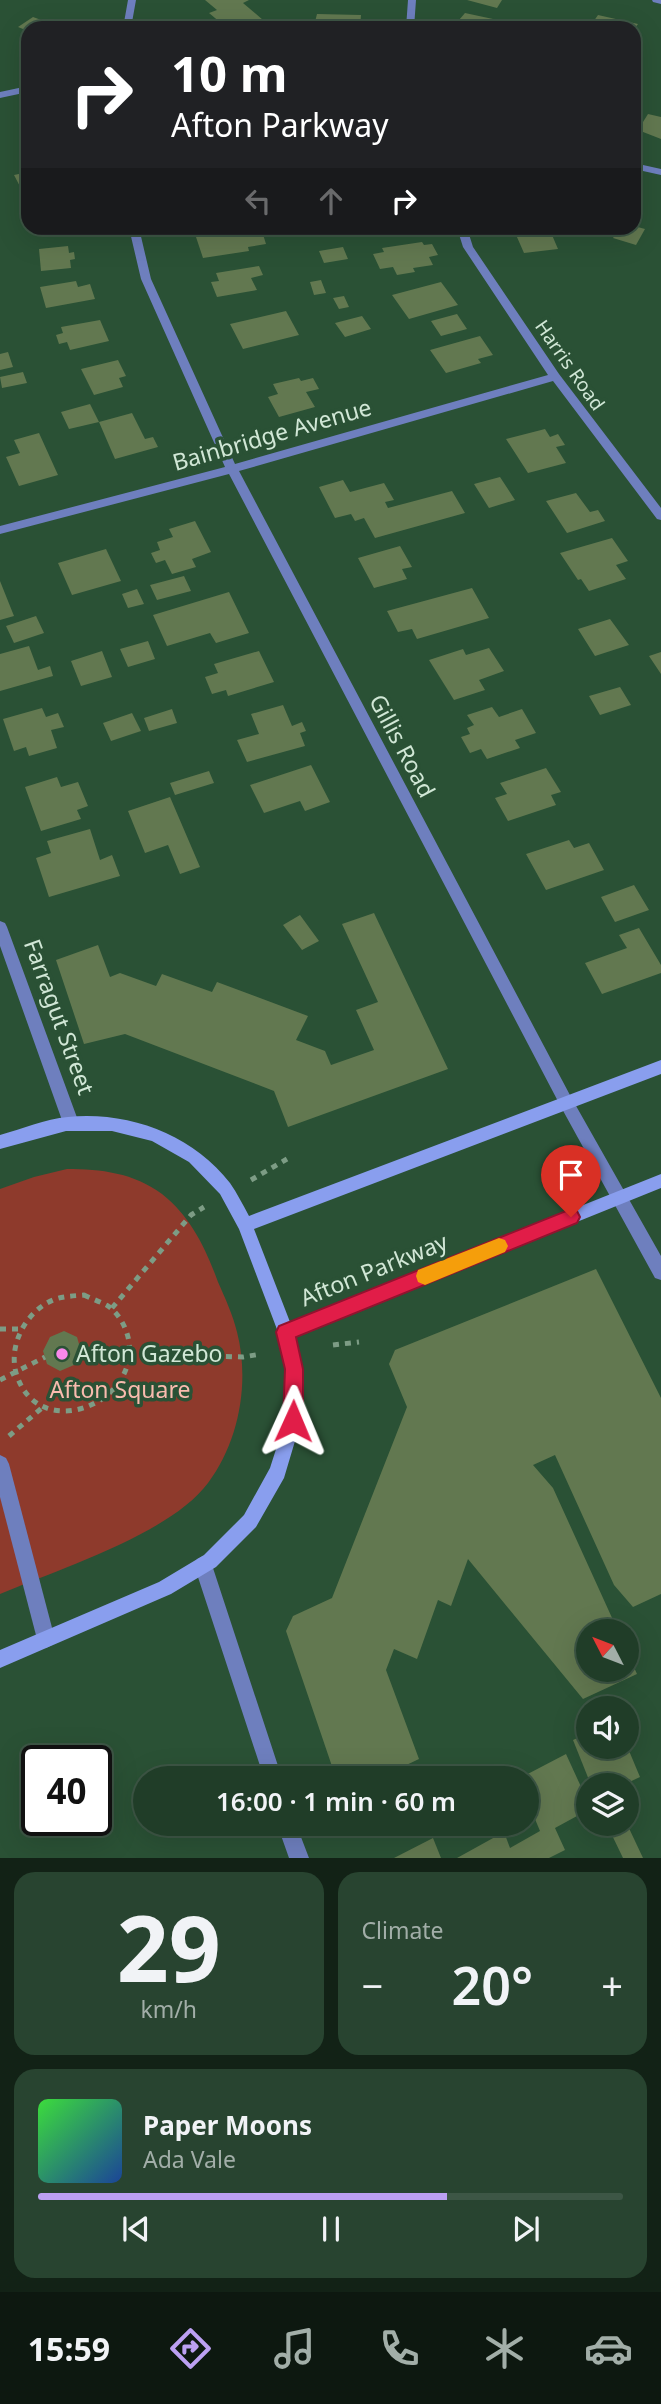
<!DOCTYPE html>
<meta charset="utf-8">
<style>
:root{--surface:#203d28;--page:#284430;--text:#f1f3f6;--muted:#a2aea8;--line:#3d5645;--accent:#bca0f2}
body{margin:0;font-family:"Noto Sans",sans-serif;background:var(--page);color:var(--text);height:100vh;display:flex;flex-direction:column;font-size:26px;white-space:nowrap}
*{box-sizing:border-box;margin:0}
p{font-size:23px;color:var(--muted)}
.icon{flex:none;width:38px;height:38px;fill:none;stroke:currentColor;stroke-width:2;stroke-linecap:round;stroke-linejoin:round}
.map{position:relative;height:1858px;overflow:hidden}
.panel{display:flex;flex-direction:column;gap:14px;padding:14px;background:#122216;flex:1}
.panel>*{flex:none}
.hud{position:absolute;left:21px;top:21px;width:620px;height:214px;border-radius:21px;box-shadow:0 7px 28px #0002,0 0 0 2px var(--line);background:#202124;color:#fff;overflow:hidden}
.needle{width:46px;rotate:312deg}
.tools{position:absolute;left:576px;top:1619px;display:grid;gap:14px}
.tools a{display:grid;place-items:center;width:63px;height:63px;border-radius:50%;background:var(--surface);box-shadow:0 7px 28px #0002,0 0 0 2px var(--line);font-size:35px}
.speed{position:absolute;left:21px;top:1745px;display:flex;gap:14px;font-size:35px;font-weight:700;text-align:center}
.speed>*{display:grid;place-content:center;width:91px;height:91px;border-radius:50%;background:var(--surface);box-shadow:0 7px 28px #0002,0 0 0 2px var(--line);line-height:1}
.speed .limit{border:4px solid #111;border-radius:10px;background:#fff;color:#111}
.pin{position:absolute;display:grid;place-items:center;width:60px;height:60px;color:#fff;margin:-72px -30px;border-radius:50% 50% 50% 0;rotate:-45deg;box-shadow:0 0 7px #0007}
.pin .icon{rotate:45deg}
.me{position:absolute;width:77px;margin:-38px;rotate:1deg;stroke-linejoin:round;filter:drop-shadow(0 0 5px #0008)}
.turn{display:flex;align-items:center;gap:24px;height:147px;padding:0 35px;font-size:32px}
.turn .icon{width:91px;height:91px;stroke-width:2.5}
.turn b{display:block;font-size:49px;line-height:60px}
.lanes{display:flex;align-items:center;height:66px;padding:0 35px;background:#0003;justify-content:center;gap:35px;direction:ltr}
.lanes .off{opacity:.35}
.big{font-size:52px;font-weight:600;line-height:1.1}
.panel .widget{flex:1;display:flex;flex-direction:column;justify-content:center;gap:10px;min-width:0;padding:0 24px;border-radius:21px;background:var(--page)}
.panel .dial{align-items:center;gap:0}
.dial b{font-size:91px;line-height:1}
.song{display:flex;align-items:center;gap:21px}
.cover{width:84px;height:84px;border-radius:10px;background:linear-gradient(135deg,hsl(120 70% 55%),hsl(220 70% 35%))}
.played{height:7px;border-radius:4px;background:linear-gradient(90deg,var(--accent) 70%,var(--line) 70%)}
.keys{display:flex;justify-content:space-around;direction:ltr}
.heat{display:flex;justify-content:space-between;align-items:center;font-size:38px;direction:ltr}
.panel .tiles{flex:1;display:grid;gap:14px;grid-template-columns:1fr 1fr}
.widget:last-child{grid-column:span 2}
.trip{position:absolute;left:133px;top:1766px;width:406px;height:70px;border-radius:35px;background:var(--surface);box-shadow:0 7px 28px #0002,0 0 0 2px var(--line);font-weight:600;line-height:70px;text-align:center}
.menu{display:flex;height:112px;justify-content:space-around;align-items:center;background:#0d1810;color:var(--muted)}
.menu .icon{width:49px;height:49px}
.menu .active{color:var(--accent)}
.menu b{font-size:32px;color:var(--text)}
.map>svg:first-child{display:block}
</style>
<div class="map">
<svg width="661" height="1858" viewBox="0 0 661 1858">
<rect width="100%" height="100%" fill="#2a5135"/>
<!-- green -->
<path fill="#8e3a2c" d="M67 1169C101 1169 134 1173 162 1194 191 1217 206 1249 218 1282 225 1298 233 1315 237 1332 250 1382 239 1442 208 1483 170 1534 59 1569 0 1594V1189L34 1177Z"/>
<!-- building -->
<path fill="#627850" d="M205 0H249L243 3 263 20 241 28 234 26 227 28 209 13 217 10Z
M467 0H502L497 8Z
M465 13 493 19 486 28 453 27Z
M317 14 361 15 360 28H326V22H315Z
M598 15 638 24 635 28H589Z
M33 17 44 21 34 28H28V31L18 27Z
M648 114 661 117V139L638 130Z
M28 172V195L25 196 14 175Z
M634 226 645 229 636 245 613 238 620 228Z
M261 228 266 244 248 247 249 251 203 258 196 237Z
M343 228H396V229L346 236Z
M513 228H549L558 249 524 253Z
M422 242 424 245 432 244 438 255 429 257 433 265 413 268 415 272 397 275 393 267 380 269 373 254 384 252 382 248Z
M68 246 69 253 74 252 75 259 70 260 71 268 41 271 39 249Z
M343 247 348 259 324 263 319 251Z
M259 266 263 275 251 278 257 290 217 297 211 282 219 281 216 273Z
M321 280 326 293 314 295 310 282Z
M76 281 78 287 90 284 95 299 46 308 40 287Z
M441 282 458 305 409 319 392 295Z
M344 296 349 307 339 309 333 298Z
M286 311 299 335 243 349 230 324Z
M457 314 467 329 441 336 431 321Z
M362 316 371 329 345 337 335 323Z
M100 320 109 341 70 350 67 342 59 344 56 335 63 333 61 327Z
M480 336 493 355 478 359 481 363 446 373 430 350Z
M8 352 13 367 0 370V354Z
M118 360 126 376 119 378 123 387 94 395 81 369Z
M23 372 27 383 2 388 0 377Z
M299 378 301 381 313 378 319 389 306 392 315 407 279 417 268 397 278 394 273 384Z
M90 404 99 422 69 429 61 412Z
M132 413 145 439 153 437 158 447 115 459 99 422Z
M545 429 550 437 558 434 565 445 556 447 566 463 528 473 506 439Z
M39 433 58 475 19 486 6 457 20 453 14 440Z
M500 477 515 500 489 508 474 484Z
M343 480 350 492 384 483 394 500 385 502 388 508 452 491 465 513 375 538 364 518 355 521 351 514 335 518 319 487Z
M576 493 590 512 598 510 605 521 567 533 546 501Z
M195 521 211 552 192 559 196 567 172 574 165 560 156 563 151 553 160 550 157 542 173 537 169 529Z
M612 538 628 561 616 565 626 579 589 591 581 579 578 580 560 553Z
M400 546 412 567 402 569 407 579 374 588 358 558Z
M106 549 121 581 72 595 58 563Z
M184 576 191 591 157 600 150 585Z
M0 581 14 616 0 620Z
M472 588 489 618 417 639 412 629 398 632 387 611Z
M137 589 144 604 128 608 122 594Z
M229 592 249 633 216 643 210 633 167 646 153 615Z
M36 616 44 633 14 643 6 626Z
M610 619 629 645 595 656 578 629Z
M148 641 155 659 128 667 120 649Z
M29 646 38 670 50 666 53 676 0 691V654Z
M489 648 504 671 479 680 485 690 454 700 429 660 463 649 466 655Z
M102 651 112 677 81 686 71 661Z
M259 651 274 682 228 696 226 690 212 694 205 677 218 673 214 664Z
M661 652V674L649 656Z
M620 687 631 705 600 715 589 696Z
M283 705 292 726 302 722 306 731 300 733 305 746 247 762 237 740 259 734 251 714Z
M492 707 499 717 522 709 536 733 515 740 520 748 487 759 481 749 470 753 461 737 470 734 467 728 474 725 467 715Z
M42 708 46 717 58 713 64 727 51 730 57 748 29 756 26 747 14 751 3 719Z
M172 709 177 723 149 731 144 718Z
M132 713 141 731 111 741 103 723Z
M311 765 330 802 305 811 300 801 264 813 250 785Z
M546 768 561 792 551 795 556 805 508 821 495 798 507 794 500 783Z
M209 771 214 783 175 795 170 783Z
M57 777 61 787 78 782 88 806 77 810 81 819 41 831 25 787Z
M170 797 200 867 180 874 168 845 145 853 128 811Z
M90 829 100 860 112 855 120 876 49 897 36 858 51 853 47 841Z
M569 840 574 848 589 843 604 870 546 890 526 854Z
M634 885 649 910 615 922 601 897Z
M374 913 448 1069 288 1127 274 1091 125 1034 84 1044 56 960 98 945 110 977 120 973 156 986 162 974 212 992 217 982 308 1016 296 1040 325 1051 331 1065 374 1050 356 1010 378 1002 342 924Z
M300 915 319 941 302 950 283 925Z
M639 928 661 965V973L602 994 585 963 627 948 619 935Z
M596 1269 661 1398V1594L633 1607 614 1585 555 1455 533 1465 553 1488 618 1631H588V1670H626V1650L637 1674 583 1699 468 1559 451 1606 438 1600 417 1659 394 1649 386 1670 419 1759 379 1778H336L286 1631 293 1616 332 1598 407 1407 389 1364 395 1350Z
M64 1331 77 1337 81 1351 74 1365 60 1371 47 1364 43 1351 50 1337Z
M588 1733V1746H627L640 1777 623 1785H591L573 1740Z
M566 1754 588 1802V1810L555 1828 565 1850 549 1858H457L504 1832 510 1848 540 1831 527 1800V1778H520Z
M620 1824H627L643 1858H623L609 1829Z
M433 1838 441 1858H394Z"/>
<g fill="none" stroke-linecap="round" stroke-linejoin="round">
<!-- path -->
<path stroke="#7d9c85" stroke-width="5" stroke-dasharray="6 6" stroke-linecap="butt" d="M251 1180 287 1159
M84 1295C92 1299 101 1302 108 1306 118 1313 125 1325 128 1337 143 1403 40 1444 17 1376 7 1347 25 1312 53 1300 63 1296 73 1296 84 1295Z
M112 1308 191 1215 204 1207
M0 1329H22
M333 1345 359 1342
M130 1354 243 1357 261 1354
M0 1380 45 1357
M9 1436 43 1407"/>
<!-- lane -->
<path fill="#6e7fbe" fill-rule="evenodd" d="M0 1455 6 1458 9 1464 55 1639 52 1645 46 1648 40 1645 37 1639 0 1497Z"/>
<!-- street -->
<path fill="#6e7fbe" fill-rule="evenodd" d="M128 0H136L131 28H123Z
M408 0H416L414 28H406Z
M652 0H661V4L653 2Z
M28 86V92L0 98V92Z
M634 163 661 169V175L634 169Z
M129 228H139L151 279 235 464 548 375 463 247 457 228H467L473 247 559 374 661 508V520L657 519 553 381 239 471 571 1097 661 1256V1280L655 1278 561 1107 229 474 0 534V526L225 467 141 279Z
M0 921 5 923 7 927 79 1123 76 1128 71 1130 66 1128 63 1123 0 946Z
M203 1556 209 1559 212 1565 282 1778H264L194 1565 197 1559Z
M277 1824H296L309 1858H289Z"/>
<!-- secondary -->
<path fill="#899eee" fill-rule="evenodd" d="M661 1060V1074L254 1229 290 1322 661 1174V1188L295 1336 302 1369 301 1421 284 1478 256 1527 216 1567 171 1594 0 1668V1650L159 1582 204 1555 244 1515 270 1468 285 1421 286 1369 278 1332 239 1229 220 1194 189 1162 152 1141 112 1131H66L0 1149V1135C22 1129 45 1119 68 1117 128 1111 192 1134 230 1183 237 1193 243 1205 249 1216Z"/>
</g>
<!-- route -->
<path fill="#e11d48" stroke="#92132f" stroke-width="2" d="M571 1209 577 1211 580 1217 577 1223 296 1337 303 1369V1421L300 1428 293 1430 286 1428 283 1421 285 1369 276 1332 279 1326Z"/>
<!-- slow -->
<path fill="#f59e0b" d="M499 1238 505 1240 508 1246 505 1252 425 1285 418 1282 416 1276 418 1270Z"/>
<!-- markers -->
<circle fill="#f888ea" stroke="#2a5135" stroke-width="2.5" cx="62" cy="1354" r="7"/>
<g text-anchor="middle" stroke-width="7" stroke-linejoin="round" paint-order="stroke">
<!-- far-street labels -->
<g font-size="19" fill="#d1e7d6" stroke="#2a5135">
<text transform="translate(570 365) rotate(55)" y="7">Harris Road</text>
</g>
<!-- street labels -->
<g font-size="23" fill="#d1e7d6" stroke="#2a5135">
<text transform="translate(272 435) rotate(-16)" y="8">Bainbridge Avenue</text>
<text transform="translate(402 746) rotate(62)" y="8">Gillis Road</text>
<text transform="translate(59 1017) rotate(70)" y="8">Farragut Street</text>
<text transform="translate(374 1270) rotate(-22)" y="8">Afton Parkway</text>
</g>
<!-- poi labels -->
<g font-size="23" fill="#d1e7d6" stroke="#2a5135" text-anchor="start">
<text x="76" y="1362">Afton Gazebo</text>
</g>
<!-- park labels -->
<g font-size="23" fill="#f9bbae" stroke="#2a5135">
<text x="120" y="1398">Afton Square</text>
</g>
</g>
</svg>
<div class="tools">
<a><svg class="needle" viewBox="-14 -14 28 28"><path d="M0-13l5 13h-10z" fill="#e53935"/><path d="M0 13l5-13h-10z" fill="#a2aea8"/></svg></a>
<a><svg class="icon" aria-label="sound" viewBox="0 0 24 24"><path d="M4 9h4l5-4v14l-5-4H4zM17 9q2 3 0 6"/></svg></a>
<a><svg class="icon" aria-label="layers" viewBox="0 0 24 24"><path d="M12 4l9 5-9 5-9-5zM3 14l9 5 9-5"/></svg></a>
</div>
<div class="speed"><div class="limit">40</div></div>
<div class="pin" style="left:571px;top:1217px;background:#d93025"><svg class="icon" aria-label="arrive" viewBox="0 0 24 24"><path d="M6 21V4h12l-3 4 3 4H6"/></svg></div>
<svg class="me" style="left:293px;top:1421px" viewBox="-20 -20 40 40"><path d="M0-17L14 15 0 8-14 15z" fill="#e11d48" stroke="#fff" stroke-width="4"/></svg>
<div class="trip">16:00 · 1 min · 60 m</div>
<div class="hud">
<div class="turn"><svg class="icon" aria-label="right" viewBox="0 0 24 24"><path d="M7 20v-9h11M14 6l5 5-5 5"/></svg><div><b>10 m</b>Afton Parkway</div></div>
<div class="lanes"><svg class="icon off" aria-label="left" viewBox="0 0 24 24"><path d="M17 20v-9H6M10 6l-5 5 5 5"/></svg><svg class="icon off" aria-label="ahead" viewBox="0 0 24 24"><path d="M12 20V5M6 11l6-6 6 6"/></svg><svg class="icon" aria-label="right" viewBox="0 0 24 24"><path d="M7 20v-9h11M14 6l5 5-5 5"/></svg></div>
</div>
</div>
<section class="panel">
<div class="tiles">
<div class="widget dial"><b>29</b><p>km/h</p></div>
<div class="widget"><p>Climate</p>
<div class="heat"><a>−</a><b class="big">20°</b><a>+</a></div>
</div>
<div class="widget">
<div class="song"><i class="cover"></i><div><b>Paper Moons</b><p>Ada Vale</p></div></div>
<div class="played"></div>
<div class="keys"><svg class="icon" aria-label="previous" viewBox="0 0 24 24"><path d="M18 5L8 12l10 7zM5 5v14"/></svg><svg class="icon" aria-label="pause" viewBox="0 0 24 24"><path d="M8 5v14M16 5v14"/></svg><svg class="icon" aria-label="next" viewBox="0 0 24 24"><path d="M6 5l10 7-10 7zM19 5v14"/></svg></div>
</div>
</div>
</section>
<nav class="menu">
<b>15:59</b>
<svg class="icon active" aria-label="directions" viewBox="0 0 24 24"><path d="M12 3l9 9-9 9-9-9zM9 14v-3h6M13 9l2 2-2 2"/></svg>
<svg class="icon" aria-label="music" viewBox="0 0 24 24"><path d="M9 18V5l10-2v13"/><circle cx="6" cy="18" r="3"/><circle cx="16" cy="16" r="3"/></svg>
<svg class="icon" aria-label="phone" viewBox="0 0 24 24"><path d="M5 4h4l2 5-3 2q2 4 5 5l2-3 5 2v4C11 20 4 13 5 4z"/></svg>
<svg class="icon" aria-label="climate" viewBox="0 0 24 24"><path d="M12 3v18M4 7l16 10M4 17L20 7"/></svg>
<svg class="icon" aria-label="car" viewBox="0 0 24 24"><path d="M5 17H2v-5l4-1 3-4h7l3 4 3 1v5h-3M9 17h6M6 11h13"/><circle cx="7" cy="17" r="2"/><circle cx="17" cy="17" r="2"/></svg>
</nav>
